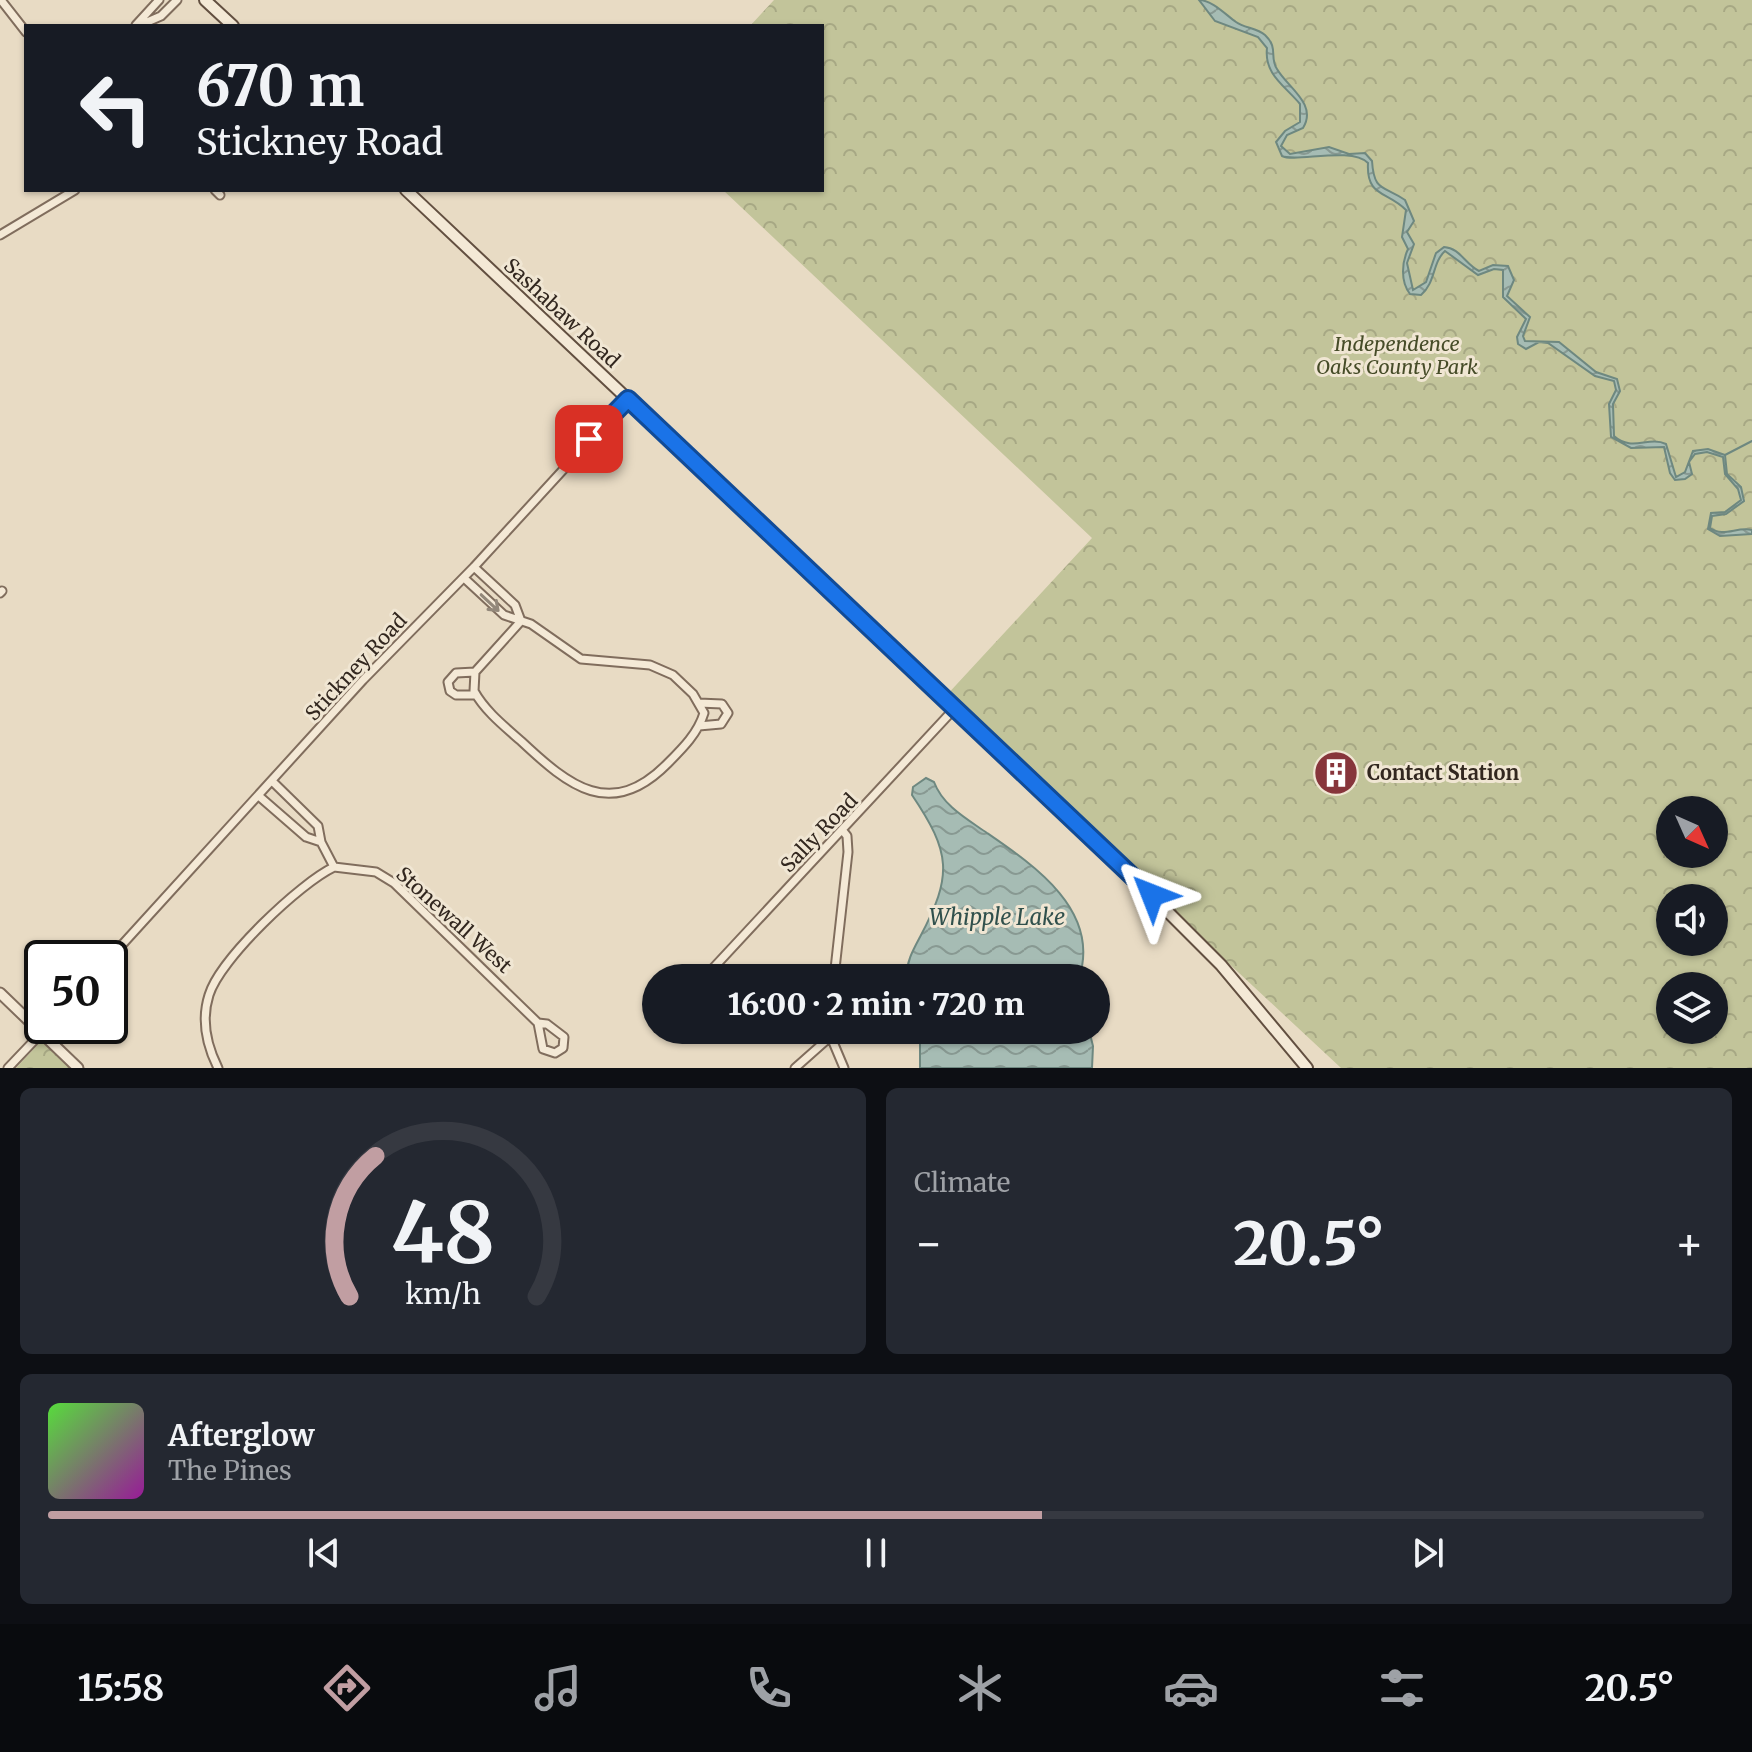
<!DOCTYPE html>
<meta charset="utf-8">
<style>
:root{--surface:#171b24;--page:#242831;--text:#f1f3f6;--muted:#9ea1a6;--line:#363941;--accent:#c19ea2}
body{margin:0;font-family:Merriweather,serif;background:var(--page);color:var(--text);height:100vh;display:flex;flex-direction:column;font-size:30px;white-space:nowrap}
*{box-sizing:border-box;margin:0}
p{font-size:26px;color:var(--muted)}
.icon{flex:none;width:44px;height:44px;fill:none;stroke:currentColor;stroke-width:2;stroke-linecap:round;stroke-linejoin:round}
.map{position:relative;height:1068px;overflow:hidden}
.side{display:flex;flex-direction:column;gap:20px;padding:20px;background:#0d0f14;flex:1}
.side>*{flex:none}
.guide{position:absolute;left:24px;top:24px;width:800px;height:168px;border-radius:0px;box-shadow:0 2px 6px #0004;background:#171b24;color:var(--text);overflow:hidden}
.needle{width:52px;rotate:135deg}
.buttons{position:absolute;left:1656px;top:796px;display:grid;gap:16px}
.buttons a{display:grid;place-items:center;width:72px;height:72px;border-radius:50%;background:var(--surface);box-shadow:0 2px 6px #0004;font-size:40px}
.speed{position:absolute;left:24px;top:940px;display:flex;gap:16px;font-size:40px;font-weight:700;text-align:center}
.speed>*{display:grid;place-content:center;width:104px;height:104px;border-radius:50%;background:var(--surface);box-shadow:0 2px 6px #0004;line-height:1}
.speed .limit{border:4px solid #111;border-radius:12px;background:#fff;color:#111}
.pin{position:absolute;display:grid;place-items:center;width:68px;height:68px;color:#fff;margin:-34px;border-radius:16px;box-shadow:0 4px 12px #0006}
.me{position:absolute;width:88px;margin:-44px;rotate:315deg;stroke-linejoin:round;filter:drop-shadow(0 0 6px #0008)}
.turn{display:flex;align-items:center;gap:28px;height:168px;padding:0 40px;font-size:36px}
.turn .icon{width:104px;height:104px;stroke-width:2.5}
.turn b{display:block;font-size:56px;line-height:68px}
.big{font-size:60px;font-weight:800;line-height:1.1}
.side .tile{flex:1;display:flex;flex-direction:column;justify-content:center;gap:12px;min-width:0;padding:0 28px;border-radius:12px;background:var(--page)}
.side .dial{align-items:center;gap:0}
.dial svg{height:208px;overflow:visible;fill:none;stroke:var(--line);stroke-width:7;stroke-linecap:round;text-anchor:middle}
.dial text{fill:var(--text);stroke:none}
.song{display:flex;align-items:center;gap:24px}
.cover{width:96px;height:96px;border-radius:12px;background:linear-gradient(135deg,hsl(110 70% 55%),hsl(300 70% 35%))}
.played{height:8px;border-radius:4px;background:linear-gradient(90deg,var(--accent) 60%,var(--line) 60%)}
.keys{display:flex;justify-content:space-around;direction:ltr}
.heat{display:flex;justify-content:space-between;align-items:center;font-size:44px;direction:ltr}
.side .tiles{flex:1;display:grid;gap:20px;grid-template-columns:1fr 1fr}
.tile:last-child{grid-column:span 2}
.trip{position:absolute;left:642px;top:964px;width:468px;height:80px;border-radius:40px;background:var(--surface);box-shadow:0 2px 6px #0004;font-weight:800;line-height:80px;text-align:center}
.dock{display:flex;height:128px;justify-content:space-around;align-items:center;background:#090b0e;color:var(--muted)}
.dock .icon{width:56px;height:56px}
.dock .active{color:var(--accent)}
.dock b{font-size:36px;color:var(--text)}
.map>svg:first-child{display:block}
</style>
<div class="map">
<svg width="1752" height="1068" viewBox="0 0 1752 1068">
<defs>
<pattern id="park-crowns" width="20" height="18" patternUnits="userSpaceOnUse" patternTransform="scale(2)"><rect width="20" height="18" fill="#c2c49a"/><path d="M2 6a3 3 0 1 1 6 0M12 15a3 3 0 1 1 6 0" fill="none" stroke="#a7a884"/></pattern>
<pattern id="water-waves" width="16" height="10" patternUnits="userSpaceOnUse" patternTransform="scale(2)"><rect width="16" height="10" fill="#a6bcb4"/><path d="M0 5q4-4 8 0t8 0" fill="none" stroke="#889992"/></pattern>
</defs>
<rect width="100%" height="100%" fill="#e8dbc4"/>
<!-- park -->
<path fill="url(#park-crowns)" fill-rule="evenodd" d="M774 0H1752V1068H1341L944 698 1092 538 723 190H822V26H750ZM1670 810H1714V854H1670ZM1670 898H1714V942H1670ZM1670 986H1714V1030H1670Z
M42 1040 71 1068H16Z"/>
<!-- water -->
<path fill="url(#water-waves)" stroke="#6e8880" stroke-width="2" d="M1199 0C1212 0 1226 15 1236 22 1244 28 1257 28 1265 35 1279 48 1269 57 1277 69 1287 87 1318 104 1303 128L1287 135 1281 146 1290 154 1329 147 1349 154 1365 153 1372 161C1374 192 1383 185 1405 200L1414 221 1407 232 1414 244 1407 263 1413 290 1426 282 1436 253 1444 247C1460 248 1465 264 1479 271L1493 265 1508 266 1514 280 1507 296 1530 317 1523 336 1525 341 1559 342 1596 372 1617 379 1620 391 1613 404 1614 436C1632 452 1648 436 1666 444L1676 477 1685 472 1693 451 1708 449 1725 455 1727 474 1741 487 1744 501 1726 514 1712 516 1710 528C1724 538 1737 526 1752 530V534L1720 536 1708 529 1711 513 1725 512 1741 500 1738 489 1725 474 1723 457 1707 452 1695 454 1689 462 1692 474 1685 479 1675 480 1670 473 1664 447 1631 448 1611 437 1609 404 1616 390 1614 381 1595 376 1548 343 1539 342 1526 349 1518 344 1517 337 1526 319 1503 297V270L1494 269 1478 275 1445 251C1432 263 1436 282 1421 295L1410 294C1400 281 1402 262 1408 249L1402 237 1406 210C1387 191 1366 197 1368 163 1351 146 1295 163 1282 156L1276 142 1285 131 1300 122V104C1284 85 1264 74 1267 48L1258 37 1215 21Z
M926 778 934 782C943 806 967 819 987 833 1035 866 1101 911 1079 978H906C907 961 912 952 920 937 953 875 951 853 912 795L913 787Z
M920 1030H1089L1093 1046 1092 1068H920Z"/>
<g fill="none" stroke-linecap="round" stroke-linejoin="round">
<!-- stream -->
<path stroke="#6e8880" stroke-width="2" d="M1725 455 1752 441"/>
<!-- minor casing -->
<g stroke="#806d5d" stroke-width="11">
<path id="minor" d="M1 0 26 32
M136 25 159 0
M138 26 161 16 177 0
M215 190 220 195
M0 235 75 190
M474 567 515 605 521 621
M464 578 504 615 531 624 581 659 650 665 673 675 693 694 704 713C698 733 683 748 668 763 611 821 569 786 521 741 504 726 485 711 474 691L475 672 521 621
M0 593 2 591
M475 672 456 673 448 682 450 691 456 695H476
M699 726 721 724 728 713 722 704 699 703
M273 782 318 826 321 842 334 867
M260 797 306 837 321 842
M110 958 363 680 474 567 628 399
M704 978 955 708
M834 978 848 852 847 836 843 831
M538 1023 547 1024 564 1037 563 1048 555 1053 543 1049Z
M828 1030 844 1068
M8 1068 48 1026
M218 1068C207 1046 201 1020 209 995 220 959 300 883 334 867L376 872 394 883 538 1023
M795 1068 830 1037"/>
</g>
<!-- tertiary casing -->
<g stroke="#806d5d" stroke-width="13">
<path id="tertiary" d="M0 993 78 1068"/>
</g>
<!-- secondary casing -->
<g stroke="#624f40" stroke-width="14">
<path id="secondary" d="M205 0 233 26
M406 190 1111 855 1221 965 1307 1068"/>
</g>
<!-- minor -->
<use href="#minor" stroke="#f4e9d6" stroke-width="7"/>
<!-- tertiary -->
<use href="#tertiary" stroke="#f4e9d6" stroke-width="9"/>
<!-- secondary -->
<use href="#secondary" stroke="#f4e9d6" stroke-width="10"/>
</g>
<!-- one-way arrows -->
<defs><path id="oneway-shaft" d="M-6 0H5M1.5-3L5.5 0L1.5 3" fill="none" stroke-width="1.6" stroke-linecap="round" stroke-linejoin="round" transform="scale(2)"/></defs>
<use stroke="#93887a" href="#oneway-shaft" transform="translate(490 603) rotate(43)"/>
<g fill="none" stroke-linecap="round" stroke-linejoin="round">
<!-- route casing -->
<g stroke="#114b97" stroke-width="20">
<path id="route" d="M589 439 628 399 1152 895"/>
</g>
<!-- route -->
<use href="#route" stroke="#1a73e8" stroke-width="14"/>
</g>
<!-- icons -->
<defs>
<g id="building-disc" transform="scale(2.3)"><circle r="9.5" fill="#87353b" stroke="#f0e6d3"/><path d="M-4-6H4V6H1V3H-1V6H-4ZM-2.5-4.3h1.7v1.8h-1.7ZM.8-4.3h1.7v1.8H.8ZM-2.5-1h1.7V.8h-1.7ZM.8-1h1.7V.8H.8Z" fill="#fff"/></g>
</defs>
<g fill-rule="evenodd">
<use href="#building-disc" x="1336" y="773"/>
</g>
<g text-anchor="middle" stroke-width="6" stroke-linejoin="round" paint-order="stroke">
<!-- street labels -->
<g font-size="20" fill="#32271f" stroke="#f0e6d3">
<text transform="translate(562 313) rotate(43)" y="7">Sashabaw Road</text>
<text transform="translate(356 667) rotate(-47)" y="7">Stickney Road</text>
<text transform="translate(819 833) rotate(-46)" y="7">Sally Road</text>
<text transform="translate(454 920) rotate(42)" y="7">Stonewall West</text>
</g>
<!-- park labels -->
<g font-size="20" font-style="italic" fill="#464c28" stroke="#f0e6d3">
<text x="1397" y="351">Independence<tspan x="1397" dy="23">Oaks County Park</tspan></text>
</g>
<!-- poi labels -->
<g font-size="20" font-weight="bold" fill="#32271f" stroke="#f0e6d3" text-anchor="start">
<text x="1367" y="780">Contact Station</text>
</g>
<!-- water labels -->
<g font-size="22" font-style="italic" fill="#30504c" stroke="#f0e6d3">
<text x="997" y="925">Whipple Lake</text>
</g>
</g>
</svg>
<div class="buttons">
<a><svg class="needle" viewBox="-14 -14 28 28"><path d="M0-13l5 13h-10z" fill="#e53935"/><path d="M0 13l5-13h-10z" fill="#9ea1a6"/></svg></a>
<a><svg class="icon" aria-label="sound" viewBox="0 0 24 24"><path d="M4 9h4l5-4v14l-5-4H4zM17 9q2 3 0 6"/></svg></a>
<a><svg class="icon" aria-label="layers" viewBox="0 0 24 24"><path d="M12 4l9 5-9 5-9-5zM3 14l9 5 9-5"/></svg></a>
</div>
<div class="speed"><div class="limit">50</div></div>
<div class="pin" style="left:589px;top:439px;background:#d93025"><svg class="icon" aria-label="arrive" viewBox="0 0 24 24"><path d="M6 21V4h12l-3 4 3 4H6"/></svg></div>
<svg class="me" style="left:1152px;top:895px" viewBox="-20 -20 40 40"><path d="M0-17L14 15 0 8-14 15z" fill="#1a73e8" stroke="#fff" stroke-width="4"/></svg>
<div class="trip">16:00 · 2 min · 720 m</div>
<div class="guide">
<div class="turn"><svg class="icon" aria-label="left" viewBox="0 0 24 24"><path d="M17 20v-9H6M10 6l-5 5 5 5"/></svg><div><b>670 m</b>Stickney Road</div></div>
</div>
</div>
<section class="side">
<div class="tiles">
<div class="tile dial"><svg viewBox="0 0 100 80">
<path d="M14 69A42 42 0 1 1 86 69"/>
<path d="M14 69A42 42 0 0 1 24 15" stroke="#c19ea2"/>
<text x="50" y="56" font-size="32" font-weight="700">48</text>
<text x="50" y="72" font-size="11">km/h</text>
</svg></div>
<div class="tile"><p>Climate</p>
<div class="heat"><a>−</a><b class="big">20.5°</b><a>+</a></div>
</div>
<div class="tile">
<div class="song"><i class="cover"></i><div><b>Afterglow</b><p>The Pines</p></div></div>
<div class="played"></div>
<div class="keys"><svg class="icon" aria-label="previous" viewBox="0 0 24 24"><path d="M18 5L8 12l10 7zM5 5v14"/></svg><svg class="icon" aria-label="pause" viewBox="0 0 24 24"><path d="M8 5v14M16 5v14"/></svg><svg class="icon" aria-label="next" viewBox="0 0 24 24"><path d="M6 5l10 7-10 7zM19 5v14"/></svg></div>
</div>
</div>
</section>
<nav class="dock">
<b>15:58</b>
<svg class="icon active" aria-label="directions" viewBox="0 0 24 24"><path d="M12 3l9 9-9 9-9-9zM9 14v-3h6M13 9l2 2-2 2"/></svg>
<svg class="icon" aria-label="music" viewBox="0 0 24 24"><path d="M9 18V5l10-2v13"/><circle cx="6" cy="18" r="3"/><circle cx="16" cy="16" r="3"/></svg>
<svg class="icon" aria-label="phone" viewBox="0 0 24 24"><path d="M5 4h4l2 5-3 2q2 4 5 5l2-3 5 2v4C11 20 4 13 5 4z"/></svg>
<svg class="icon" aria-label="climate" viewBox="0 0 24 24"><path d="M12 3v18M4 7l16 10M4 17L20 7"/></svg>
<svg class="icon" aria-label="car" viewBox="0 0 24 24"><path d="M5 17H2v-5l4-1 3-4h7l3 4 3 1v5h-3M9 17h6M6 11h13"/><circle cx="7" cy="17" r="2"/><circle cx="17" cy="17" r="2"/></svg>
<svg class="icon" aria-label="filters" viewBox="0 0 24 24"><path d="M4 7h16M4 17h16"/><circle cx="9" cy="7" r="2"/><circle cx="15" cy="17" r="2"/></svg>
<b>20.5°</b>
</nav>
